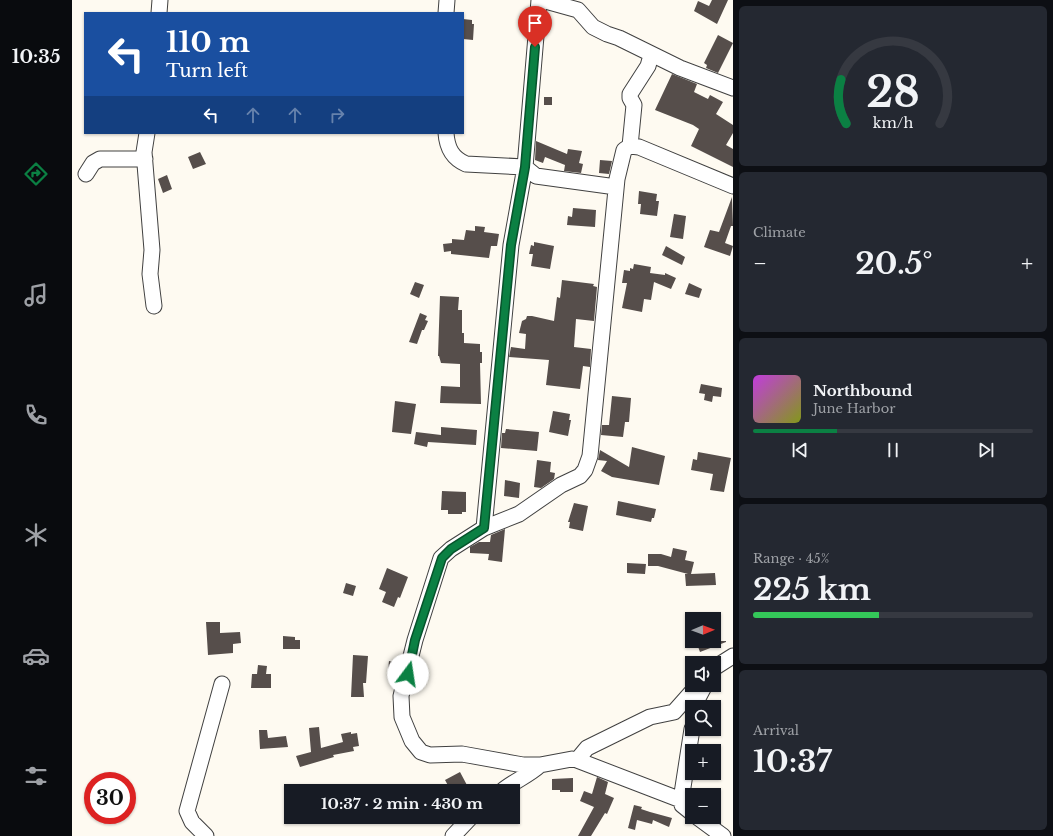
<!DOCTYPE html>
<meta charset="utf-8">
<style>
:root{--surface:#171b24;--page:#242831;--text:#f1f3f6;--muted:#9ea1a6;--line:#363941;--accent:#0b8043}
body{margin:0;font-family:"Libre Baskerville",serif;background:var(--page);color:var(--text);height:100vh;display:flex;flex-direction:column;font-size:15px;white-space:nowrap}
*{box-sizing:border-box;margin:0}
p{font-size:13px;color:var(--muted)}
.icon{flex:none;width:22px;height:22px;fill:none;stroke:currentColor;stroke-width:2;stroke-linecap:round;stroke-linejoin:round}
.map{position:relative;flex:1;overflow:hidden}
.sheet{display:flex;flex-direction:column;gap:6px;padding:6px;background:#0d0f14;width:320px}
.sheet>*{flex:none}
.hud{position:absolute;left:12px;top:12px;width:380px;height:122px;border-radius:0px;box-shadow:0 1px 3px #0004;background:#1a4fa0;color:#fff;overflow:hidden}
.needle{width:26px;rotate:89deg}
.fabs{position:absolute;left:613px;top:612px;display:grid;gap:8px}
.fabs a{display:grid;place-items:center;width:36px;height:36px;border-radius:0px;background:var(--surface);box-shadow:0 1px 3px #0004;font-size:20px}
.speed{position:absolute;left:12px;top:772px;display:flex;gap:8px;font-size:20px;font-weight:700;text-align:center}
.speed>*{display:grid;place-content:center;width:52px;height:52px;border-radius:50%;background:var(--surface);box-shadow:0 1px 3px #0004;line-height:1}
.speed .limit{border:6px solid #d22;background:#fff;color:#111}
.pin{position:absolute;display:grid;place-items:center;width:34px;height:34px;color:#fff;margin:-41px -17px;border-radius:50% 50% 50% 0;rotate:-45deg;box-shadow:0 0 4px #0007}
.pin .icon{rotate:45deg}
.me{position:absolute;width:44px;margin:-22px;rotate:14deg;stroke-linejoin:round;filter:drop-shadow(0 0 3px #0008)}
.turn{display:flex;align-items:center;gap:14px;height:84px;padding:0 16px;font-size:18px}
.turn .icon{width:52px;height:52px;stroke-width:2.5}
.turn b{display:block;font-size:28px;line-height:34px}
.lanes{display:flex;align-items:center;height:38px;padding:0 16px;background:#0003;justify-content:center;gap:20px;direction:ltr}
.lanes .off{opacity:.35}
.big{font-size:30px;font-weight:700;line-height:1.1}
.sheet .card{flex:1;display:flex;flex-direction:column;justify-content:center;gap:6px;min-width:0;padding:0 14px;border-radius:6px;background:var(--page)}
.sheet .dial{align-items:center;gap:0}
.dial svg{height:104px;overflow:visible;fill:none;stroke:var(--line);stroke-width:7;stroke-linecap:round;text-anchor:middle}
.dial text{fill:var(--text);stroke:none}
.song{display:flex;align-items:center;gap:12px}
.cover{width:48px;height:48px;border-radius:6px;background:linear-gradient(135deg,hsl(290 70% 55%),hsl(70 70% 35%))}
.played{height:4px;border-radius:2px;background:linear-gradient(90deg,var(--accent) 30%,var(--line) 30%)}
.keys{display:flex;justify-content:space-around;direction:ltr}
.heat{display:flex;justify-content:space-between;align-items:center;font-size:22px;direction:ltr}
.charge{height:6px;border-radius:3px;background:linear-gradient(90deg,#34c759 45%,var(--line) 0)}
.trip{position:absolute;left:212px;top:784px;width:236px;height:40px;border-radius:0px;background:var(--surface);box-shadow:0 1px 3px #0004;font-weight:700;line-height:40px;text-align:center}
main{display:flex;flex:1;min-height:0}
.tabs{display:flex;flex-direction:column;width:72px;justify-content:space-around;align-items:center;background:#090b0e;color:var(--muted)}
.tabs .icon{width:28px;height:28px}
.tabs .active{color:var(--accent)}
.tabs b{font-size:18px;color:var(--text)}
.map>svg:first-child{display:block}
</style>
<main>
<nav class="tabs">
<b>10:35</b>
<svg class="icon active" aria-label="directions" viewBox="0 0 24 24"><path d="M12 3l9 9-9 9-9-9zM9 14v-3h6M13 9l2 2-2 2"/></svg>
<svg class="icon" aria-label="music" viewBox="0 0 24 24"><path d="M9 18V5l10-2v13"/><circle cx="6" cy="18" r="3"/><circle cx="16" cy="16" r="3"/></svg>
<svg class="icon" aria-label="phone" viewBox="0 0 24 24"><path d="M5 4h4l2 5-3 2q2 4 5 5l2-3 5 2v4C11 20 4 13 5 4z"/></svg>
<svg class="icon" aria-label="climate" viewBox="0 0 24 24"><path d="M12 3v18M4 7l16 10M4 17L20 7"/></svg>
<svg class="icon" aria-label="car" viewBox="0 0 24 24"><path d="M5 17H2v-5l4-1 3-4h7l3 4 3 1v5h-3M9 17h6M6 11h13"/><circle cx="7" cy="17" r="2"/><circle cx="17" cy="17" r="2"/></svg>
<svg class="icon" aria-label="filters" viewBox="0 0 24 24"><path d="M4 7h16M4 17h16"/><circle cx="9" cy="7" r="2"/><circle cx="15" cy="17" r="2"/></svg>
</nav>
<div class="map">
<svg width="661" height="836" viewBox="0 0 661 836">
<rect width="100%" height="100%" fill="#fefaf1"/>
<!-- building -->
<path fill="#564e4b" d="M640 0H656L645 24 622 11 626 1 637 6Z
M391 19 400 20V24H402L401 40 391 39Z
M646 35 661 43 646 73 634 68 635 65 632 63Z
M600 74 625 84 622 92 636 99 638 95 651 102 644 114 661 125V133L654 145 661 149V167L619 146 627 129 621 125 583 110Z
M472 97H480V105H472Z
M464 141 495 154 496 149 510 151 507 163 511 164 509 173 492 171 493 165 473 157 471 163 463 160Z
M128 152 134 164 121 169 116 157Z
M528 160 540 161 537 174 527 173Z
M95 175 100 189 91 193 86 179Z
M567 191 585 194 584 201H587L585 216 568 214 569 204H566Z
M660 197 661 226H659L653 243 661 246 658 256 632 247 638 230 647 232Z
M501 208 524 210 523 227 495 225 496 216 500 217Z
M602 214 614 216 611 239 598 237Z
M403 226 413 227 412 232 427 234 425 246H419L417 258 379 254V251L372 252 371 244 380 243V239L392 240 394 230 403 231Z
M462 242 482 246 478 269 459 266 461 254H457L459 245 462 246Z
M594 246 613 257 610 265 590 255Z
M562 264 579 267 578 273 593 275V273L604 278 599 289 582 282 579 300 572 299 570 312 550 308 555 283H550L552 270 558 271V268L561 269Z
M490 280 522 284 521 286 525 287 522 321 504 319 502 347 519 349 518 367 511 366 508 389 474 385 477 360 437 357 439 347 453 349 454 334 447 333 450 321 454 319 455 316H460L482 321 485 297 488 298Z
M343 282 352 285 347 298 338 294Z
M617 283 630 289 627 298 613 294Z
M368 296 387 297 386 310H390V333H392V343L408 344V352H410V363H408L409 404 368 403 369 386 388 387V364L369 363 367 356H366Z
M348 313 355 316 353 320 356 321 352 330H350L345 344 337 342Z
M629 384 650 388 649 397 641 396 640 402 632 400 633 394 627 393Z
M540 396 559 398 557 422H553L551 437 529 435 530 425H537Z
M323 401 344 404 339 434 320 432Z
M481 411 498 414 497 420H499L496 436 477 432Z
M369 427 405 430 404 445 356 442 355 447 342 444 344 432 369 435Z
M434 429 467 432 465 451 429 448 430 433H433Z
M560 447 593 456 587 485 540 477 529 471 535 461 526 460 528 450 557 467Z
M626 452 659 458 652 492 638 490 641 474 619 470 621 459 625 460Z
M465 460 479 462 478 472 483 473 482 479 469 488 462 487Z
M433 480 448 483 447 498 432 496Z
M370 491 394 492V512H390V514H376V510H369Z
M546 501 584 509 582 518H580L579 522 544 515Z
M502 503 516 506 511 531 497 528 498 522H496Z
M433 529 430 562 416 560 417 554 398 553V547L407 542H418L419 535Z
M601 548 615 551 613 560 622 562 619 574 643 573 644 585 614 586 613 574H616L586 566H576V554H589L599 557Z
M555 563 574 564 573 574 555 573Z
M315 568 336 577 328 598 326 597 322 607 310 602 314 592 307 589Z
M274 583 284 586 281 596 271 593Z
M134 622H148V633L168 632 169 643 161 644V653L136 655Z
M211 636 223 637V640H228V649H211Z
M624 641H654V642L628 652Z
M281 655 296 656 294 683H291L292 697H279Z
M317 661 328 663 326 671 316 669Z
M186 665 195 666 194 674H199V688H179L180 674H185Z
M247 727 249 748 271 742 269 734 279 732V734L285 733 287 746 281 747 282 751 261 755 262 757 228 767 224 756 239 752 237 728Z
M187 730H195L196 738 214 736 216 747 188 749Z
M388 772 396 787 388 791H379L373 780Z
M525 777 536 782 533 794 542 798 535 814 533 813 519 836H506L522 807 508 801 512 791 520 794Z
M501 778V792H488V790H480V779Z
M562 805 570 807 569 809 578 812 600 818 597 827 581 820 580 824 565 820 563 830 556 828Z"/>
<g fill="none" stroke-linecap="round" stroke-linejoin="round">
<!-- minor casing -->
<g stroke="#414141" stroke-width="17">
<path id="minor" d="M470 0 506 10 521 27 535 34 547 38 608 68 661 88
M87 13 88 0
M374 13 375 0
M75 133 72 152 80 250 78 274 82 306
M374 133C375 148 380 158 394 164L453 167 464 176 544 187
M558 146 562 105 558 98V94L576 66 578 59 583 56
M14 174 21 163 28 159H73
M412 528 439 245 453 167 467 0
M642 668 661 656
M626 685 602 712 578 717 515 748 505 760 500 759 468 765H451L390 754 358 755 349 752 340 741 330 717 329 696 343 640 369 558 379 549 412 528 447 514 489 485 508 476 513 470 518 456 545 179 552 150 558 146 567 147 661 186
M624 707 625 700 633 685
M505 760 609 800
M430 791C442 781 456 776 468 765
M620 813 610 805 609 800 620 729
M625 817 651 836
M134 836 120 822 115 811 150 684
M381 836 399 817"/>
</g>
<!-- minor -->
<use href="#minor" stroke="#fff" stroke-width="15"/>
</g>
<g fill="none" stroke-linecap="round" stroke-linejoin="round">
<!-- route casing -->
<g stroke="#07532c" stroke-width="10">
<path id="route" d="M336 674 343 640 370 558 379 549 412 528 439 245 453 167 463 47"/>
</g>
<!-- route -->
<use href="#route" stroke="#0b8043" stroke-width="7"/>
</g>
</svg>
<div class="fabs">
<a><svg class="needle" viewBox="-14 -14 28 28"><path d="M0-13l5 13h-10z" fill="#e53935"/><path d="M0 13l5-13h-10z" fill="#9ea1a6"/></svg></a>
<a><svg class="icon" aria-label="sound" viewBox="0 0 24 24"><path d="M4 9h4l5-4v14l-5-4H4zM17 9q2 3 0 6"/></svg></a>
<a><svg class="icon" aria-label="search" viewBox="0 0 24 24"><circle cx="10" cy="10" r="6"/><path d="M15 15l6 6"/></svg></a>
<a>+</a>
<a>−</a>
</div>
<div class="speed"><div class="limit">30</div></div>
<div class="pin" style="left:463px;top:47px;background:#d93025"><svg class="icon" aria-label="arrive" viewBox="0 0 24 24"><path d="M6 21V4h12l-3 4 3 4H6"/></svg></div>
<svg class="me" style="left:336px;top:674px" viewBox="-20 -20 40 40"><circle r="19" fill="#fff"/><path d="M0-13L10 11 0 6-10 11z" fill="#0b8043"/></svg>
<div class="trip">10:37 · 2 min · 430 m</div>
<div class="hud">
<div class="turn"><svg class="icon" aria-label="left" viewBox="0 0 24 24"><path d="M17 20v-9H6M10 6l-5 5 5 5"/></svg><div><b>110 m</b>Turn left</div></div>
<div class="lanes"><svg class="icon" aria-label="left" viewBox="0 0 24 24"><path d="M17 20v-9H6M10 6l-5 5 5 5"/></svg><svg class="icon off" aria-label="ahead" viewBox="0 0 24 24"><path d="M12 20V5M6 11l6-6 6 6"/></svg><svg class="icon off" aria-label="ahead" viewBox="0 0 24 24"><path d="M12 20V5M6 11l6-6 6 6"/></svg><svg class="icon off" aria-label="right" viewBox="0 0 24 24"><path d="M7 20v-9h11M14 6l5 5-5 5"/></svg></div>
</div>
</div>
<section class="sheet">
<div class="card dial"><svg viewBox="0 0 100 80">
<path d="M14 69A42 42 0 1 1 86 69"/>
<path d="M14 69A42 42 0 0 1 10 35" stroke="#0b8043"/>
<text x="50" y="56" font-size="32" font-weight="700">28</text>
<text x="50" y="72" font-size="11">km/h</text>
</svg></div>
<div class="card"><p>Climate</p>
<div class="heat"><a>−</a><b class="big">20.5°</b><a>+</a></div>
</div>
<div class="card">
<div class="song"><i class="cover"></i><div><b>Northbound</b><p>June Harbor</p></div></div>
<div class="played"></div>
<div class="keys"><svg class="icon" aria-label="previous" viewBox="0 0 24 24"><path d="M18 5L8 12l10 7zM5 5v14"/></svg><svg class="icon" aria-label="pause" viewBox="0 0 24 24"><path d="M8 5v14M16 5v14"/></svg><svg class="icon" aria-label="next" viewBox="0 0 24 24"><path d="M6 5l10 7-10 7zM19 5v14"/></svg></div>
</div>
<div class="card"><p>Range · 45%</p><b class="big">225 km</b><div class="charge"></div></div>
<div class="card"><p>Arrival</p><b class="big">10:37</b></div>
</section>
</main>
